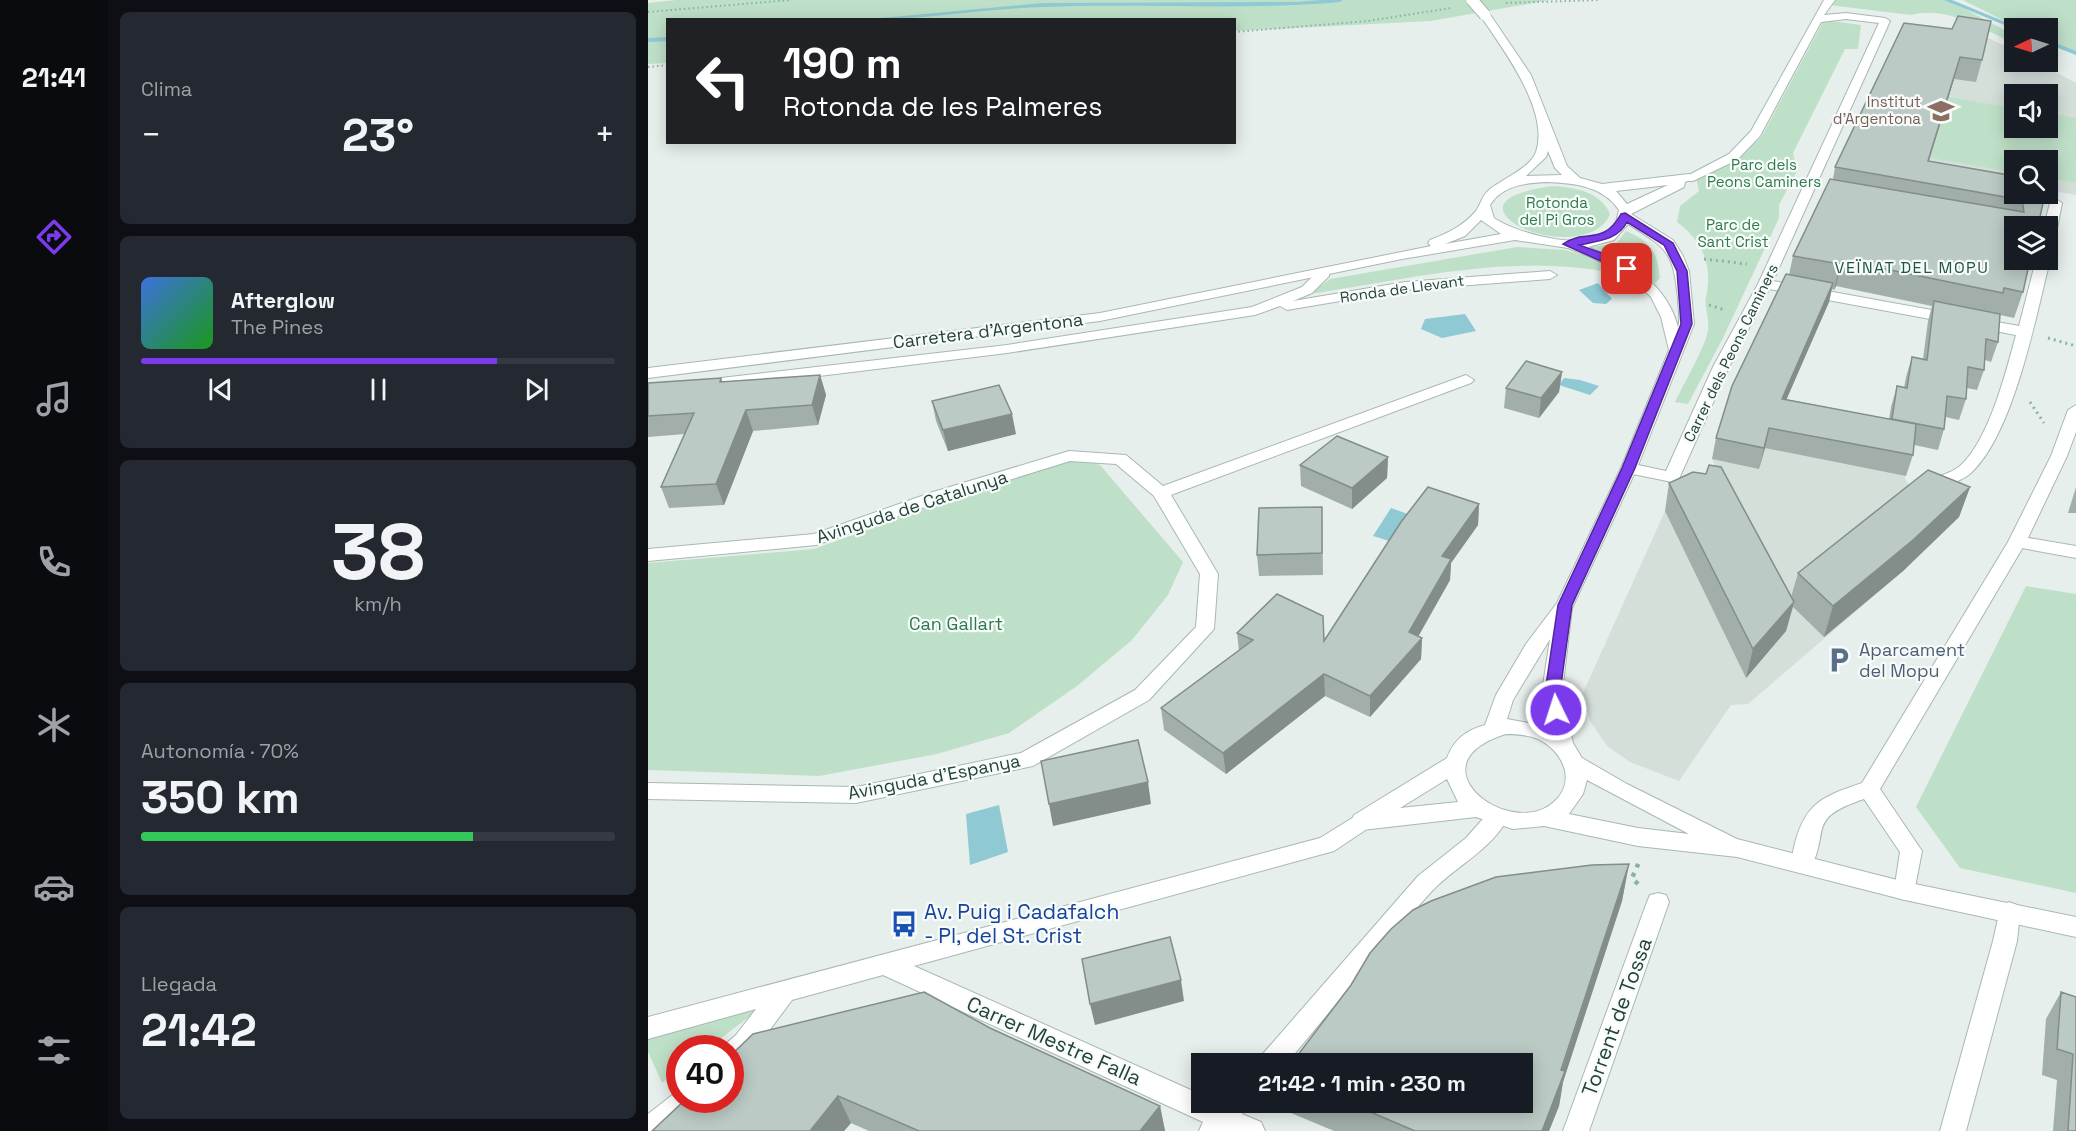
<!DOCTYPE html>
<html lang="es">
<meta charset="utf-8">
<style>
:root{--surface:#171b24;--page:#242831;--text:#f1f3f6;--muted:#9ea1a6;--line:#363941;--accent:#7c3aed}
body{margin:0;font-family:"Space Grotesk",sans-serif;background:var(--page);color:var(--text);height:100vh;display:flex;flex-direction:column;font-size:22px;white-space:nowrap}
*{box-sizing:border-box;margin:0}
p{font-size:20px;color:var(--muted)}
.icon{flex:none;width:33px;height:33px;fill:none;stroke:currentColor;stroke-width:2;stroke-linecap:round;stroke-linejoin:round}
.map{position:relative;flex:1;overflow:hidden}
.panel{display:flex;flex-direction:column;gap:12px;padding:12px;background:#0d0f14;width:540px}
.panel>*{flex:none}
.top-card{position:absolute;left:18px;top:18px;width:570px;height:126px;border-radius:0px;box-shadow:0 3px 15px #0003;background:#202124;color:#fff;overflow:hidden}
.needle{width:39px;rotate:266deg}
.tools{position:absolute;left:1356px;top:18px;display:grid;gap:12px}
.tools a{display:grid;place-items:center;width:54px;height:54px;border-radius:0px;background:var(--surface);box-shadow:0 3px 15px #0003;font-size:30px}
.speed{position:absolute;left:18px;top:1035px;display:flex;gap:12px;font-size:30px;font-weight:700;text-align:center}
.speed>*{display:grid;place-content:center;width:78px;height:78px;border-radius:50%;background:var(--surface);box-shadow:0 3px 15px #0003;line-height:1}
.speed .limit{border:9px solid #d22;background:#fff;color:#111}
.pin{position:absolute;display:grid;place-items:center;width:51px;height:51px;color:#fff;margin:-26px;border-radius:12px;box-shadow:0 3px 9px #0006}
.me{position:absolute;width:66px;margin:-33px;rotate:356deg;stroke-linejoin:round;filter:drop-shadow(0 0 4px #0008)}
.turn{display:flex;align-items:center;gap:21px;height:126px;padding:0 18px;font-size:27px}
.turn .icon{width:78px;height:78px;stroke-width:2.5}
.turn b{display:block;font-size:42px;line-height:51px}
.big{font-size:45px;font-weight:700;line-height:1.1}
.panel .tile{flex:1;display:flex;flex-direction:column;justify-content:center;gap:9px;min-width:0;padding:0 21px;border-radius:9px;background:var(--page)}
.panel .dial{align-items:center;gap:0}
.dial b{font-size:78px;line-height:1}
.song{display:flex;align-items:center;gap:18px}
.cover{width:72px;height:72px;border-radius:9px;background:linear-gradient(135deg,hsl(220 70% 55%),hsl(120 70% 35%))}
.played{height:6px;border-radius:3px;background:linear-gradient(90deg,var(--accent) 75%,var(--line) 75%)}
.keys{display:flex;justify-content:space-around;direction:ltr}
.heat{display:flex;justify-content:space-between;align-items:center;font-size:33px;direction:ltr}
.charge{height:9px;border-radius:4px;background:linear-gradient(90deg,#34c759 70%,var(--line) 0)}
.trip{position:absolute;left:543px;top:1053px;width:342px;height:60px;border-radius:0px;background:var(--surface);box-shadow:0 3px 15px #0003;font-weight:700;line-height:60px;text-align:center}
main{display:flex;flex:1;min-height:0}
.tab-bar{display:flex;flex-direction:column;width:108px;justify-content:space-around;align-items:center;background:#090b0e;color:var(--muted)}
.tab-bar .icon{width:42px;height:42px}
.tab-bar .active{color:var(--accent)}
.tab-bar b{font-size:27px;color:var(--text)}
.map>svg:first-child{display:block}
</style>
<main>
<nav class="tab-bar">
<b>21:41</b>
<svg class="icon active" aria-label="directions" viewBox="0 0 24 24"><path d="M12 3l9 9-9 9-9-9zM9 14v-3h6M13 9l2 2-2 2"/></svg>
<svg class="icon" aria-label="music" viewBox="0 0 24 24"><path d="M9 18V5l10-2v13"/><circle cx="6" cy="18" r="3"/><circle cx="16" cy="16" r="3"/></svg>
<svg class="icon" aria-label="phone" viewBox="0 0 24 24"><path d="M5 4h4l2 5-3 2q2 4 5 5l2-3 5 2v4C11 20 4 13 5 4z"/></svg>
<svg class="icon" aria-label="climate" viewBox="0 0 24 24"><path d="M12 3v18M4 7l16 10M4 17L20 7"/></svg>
<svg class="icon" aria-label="car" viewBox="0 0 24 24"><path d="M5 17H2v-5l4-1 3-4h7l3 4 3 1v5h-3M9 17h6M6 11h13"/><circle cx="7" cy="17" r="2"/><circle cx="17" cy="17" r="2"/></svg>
<svg class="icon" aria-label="filters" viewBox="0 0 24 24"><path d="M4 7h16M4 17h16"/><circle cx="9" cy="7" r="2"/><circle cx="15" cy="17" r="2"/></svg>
</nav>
<section class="panel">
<div class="tile"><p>Clima</p>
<div class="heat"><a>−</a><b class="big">23°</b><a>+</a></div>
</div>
<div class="tile">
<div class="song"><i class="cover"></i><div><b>Afterglow</b><p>The Pines</p></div></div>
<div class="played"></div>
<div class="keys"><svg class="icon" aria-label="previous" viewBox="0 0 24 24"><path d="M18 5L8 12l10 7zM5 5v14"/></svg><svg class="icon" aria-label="pause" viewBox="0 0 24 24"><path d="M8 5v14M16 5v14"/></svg><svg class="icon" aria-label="next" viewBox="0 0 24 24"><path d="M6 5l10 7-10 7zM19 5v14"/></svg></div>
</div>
<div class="tile dial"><b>38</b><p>km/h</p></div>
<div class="tile"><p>Autonomía · 70%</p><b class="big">350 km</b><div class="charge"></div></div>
<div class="tile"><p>Llegada</p><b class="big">21:42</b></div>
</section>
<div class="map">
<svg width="1428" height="1131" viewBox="0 0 1428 1131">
<rect width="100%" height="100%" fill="#e6efeb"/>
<!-- built -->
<path fill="#d4dfda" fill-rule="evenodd" d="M1340 38 1366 50V62H1389L1428 83V195L1400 190V160H1366V185L1197 160ZM1366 94H1400V128H1366Z
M1070 432 1262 444 1257 479 1264 489 1311 517 1255 571 1100 704 1083 705 1031 781 982 762 959 746 942 721 935 693 1017 511 1040 500 1072 476 1064 459Z"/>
<!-- green -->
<path fill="#bfe0c8" d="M28 0H902L783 21 587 31 586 20H20L19 63 0 64V3Z
M1187 0H1300L1366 35V43C1335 29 1298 5 1263 15L1181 5Z
M1315 0H1428V55L1400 42V28H1370Z
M1176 20 1213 25 1210 49H1197L1145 153 1149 171 1131 205V218L1075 338 1040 404 1027 402C1035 385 1058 346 1060 330 1062 319 1056 308 1058 297 1065 266 1055 241 1029 222L1032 206 1051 191 1048 177 1092 158 1114 136Z
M1300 97 1366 108V128H1400V113L1428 118V183L1400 178V160H1366V172L1282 158Z
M907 186C928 188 953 192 962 214 949 247 886 240 863 221 833 196 894 187 907 186Z
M978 231C1003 242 1009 251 1012 278L1007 283 967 255 941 247 968 244Z
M869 247 917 250 952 260 985 282C971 277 955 270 941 269 848 257 753 280 662 294L682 279Z
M421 456 452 465 535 562 520 595 484 640 429 686 361 733 289 754 171 776 0 770V563L166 549Z
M1378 586 1428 594V893L1312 868 1268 807Z
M122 1001 60 1048H32L31 1070 14 1083 0 1052V1034Z"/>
<!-- water -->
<path fill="#8ec9d4" d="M950 283 964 299 958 304 945 303 931 290Z
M817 314 828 331 794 338 773 329 777 319Z
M916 378 932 380 951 386 942 395 911 385Z
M743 508 771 518 748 543 725 536Z
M351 805 360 852 322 865 318 814Z"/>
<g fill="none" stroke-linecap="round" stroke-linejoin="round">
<!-- stream -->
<path fill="#8ec9d4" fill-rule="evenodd" d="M673 0H695L692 2C593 11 494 3 395 7 334 9 273 20 212 20L394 3 649 2Z
M1296 0H1304L1372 28 1366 29Z
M20 37V41L0 42V38Z
M1400 40 1428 51V55L1400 44Z"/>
<!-- service casing -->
<g stroke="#a8b8b2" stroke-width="2">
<path id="service" d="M1369 536 1428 546V558L1363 546 1360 542Z"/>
</g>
<!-- minor casing -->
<g stroke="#a8b8b2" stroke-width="2">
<path id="minor" d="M1176 0H1187L1176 15 1198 13 1237 18 1242 21 1125 281 1371 326 1388 260H1400V257L1402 260C1388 316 1366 432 1324 472 1317 479 1305 483 1296 485 1287 488 1278 492 1269 490L1267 486 1269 482C1283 478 1301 475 1312 466 1341 440 1358 372 1368 335L1121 289 1081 367 1030 481 1024 482 975 472 973 468 981 463 1018 471 1065 367 1110 284 1231 23 1198 19 1173 22 1112 136 1089 160 1045 181H1037L1035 178 1081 154 1103 131Z
M1408 199 1414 203 1407 239 1400 243V226H1396L1402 203Z
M676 269 681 270V276L664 293 645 301 757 282 902 271 909 275 902 279 757 290 639 310 632 306 607 315 359 353 73 388 65 383 73 378 359 345 604 307 654 287 671 270Z
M818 375 826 380 823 383 523 495 570 574 566 629 501 700 385 766 208 803 0 799V783L208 787 373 753 487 690 548 627 552 574 506 496 468 464 422 461 297 500 168 545 0 561V549L166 534 285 492 421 451 478 455 515 486Z
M1428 405V432L1419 456 1378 542 1232 789 1274 851 1265 898 1257 900 1249 898 1246 891 1252 852 1216 799C1157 819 1183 829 1162 870L1154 873 1146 870C1142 862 1145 852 1147 843 1158 802 1176 796 1214 783L1360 542 1403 456 1420 410Z
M849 809 857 812 860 818C843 850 808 866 784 891 733 947 687 1006 638 1064H610L613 1056 770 876 818 838 841 812Z
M714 812 722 815 725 821 722 827 686 851 266 966 554 1095V1102H601L594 1114 613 1122 617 1131H551L555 1122 235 975 144 1000 106 1051 91 1064 82 1067V1048H73L88 1035 108 1009 0 1039V1017L672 838Z
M1010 893 1018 895 1021 902 941 1131H915L999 902 1002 895Z
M1361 902 1369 905 1372 912 1369 941 1318 1131H1292L1345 941 1353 905Z
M32 1089V1100H48L44 1108 19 1131H0V1114Z"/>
</g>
<!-- tertiary casing -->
<g stroke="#a8b8b2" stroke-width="2">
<path id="tertiary" d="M833 13H841L883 75 919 166 932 178 954 184 1041 174 1047 178 1037 182 1036 187 983 214 1025 240 1035 256 1041 271 1046 324 989 468 924 608 914 692 925 743 934 758 979 784 1089 839 1257 882 1428 917V937L1257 900 1089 857 990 846 896 826 865 829 828 817 714 830 706 827 703 821 706 815 799 758C806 739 819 730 837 725L848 695 878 644 909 603 973 468 1021 350 1013 317 1003 297 984 279 945 258 920 248 867 240 754 259 452 321 0 378V368L452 313 783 246 780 243 782 240C800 233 815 226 828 211 833 204 834 195 842 189 855 179 883 167 888 152 902 110 854 48 832 15ZM900 151 907 168 914 175 878 176 898 157ZM899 182C926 183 955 186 971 210 970 214 969 220 967 224 950 257 869 234 846 218L842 205C854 185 878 183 899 182ZM1020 185 979 204 968 191ZM833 220 853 234 797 244 817 236ZM980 224C1020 249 1025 251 1030 299 1030 308 1033 319 1030 327 1018 282 981 263 940 247L966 240ZM902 639 894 692 901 727 859 719 865 700ZM858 734C869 734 880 735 890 739 917 752 930 785 902 805 856 837 764 763 858 734ZM799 779 810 802 752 808ZM939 780 1041 834 990 828 921 814 935 794Z"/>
</g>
<!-- path-far2 -->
<path stroke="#86b3a5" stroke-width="2" stroke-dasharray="1.5 3" stroke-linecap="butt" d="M858 3 952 0
M0 12 143 0
M586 32 720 21 803 8
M0 67 20 65"/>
<!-- path-far1 -->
<path stroke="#86b3a5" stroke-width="3" stroke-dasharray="2 4" stroke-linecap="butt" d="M1056 259 1099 264
M1061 305 1077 310
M1400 338 1428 346
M1382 402 1396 423"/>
<!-- path -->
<path stroke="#86b3a5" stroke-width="4.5" stroke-dasharray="4 6" stroke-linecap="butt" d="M990 884 984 878 991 862"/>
<!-- service -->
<use href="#service" fill="#fff" fill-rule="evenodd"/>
<!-- minor -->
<use href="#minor" fill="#fff" fill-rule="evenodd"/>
<!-- tertiary -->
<use href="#tertiary" fill="#fff" fill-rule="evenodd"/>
<!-- tertiary-bridge casing -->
<g stroke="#a8b8b2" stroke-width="13" stroke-linecap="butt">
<path id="tertiary-bridge" d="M824 0 837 15"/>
</g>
<!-- tertiary-bridge -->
<use href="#tertiary-bridge" stroke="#fff" stroke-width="11"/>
</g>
<!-- wall -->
<path fill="#a1aea9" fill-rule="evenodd" d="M1256 23 1334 60 1328 82 1306 79 1281 161 1397 194 1375 292 1366 318 1352 315 1350 342 1343 362 1337 360 1336 370 1329 390 1319 388 1318 399 1311 420 1298 417 1296 429 1290 450 1266 445 1265 455 1258 476 1117 448 1111 469 1064 459 1068 438 1141 275 1145 256 1185 179 1187 167ZM1188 286 1284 306 1280 321 1275 359 1264 357 1258 377 1256 388 1249 386 1243 407 1241 419 1138 399 1181 302 1184 289 1186 290Z
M914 372 911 392 891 418 856 408 858 388Z
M172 375 178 395 170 425 105 431 76 505 21 508 13 487 37 434 0 437V383L73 378 75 382Z
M284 401 368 434 300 451 288 421Z
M740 457 739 478 704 509 653 486 652 465Z
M1021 483 1143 597 1150 573 1322 487 1311 517 1255 571 1176 637 1145 607 1138 631 1098 678 1017 511Z
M1428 487V513H1420Z
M831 504 830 525 803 563 802 580 770 636 774 638 773 659 722 717 677 696 578 774 516 730 513 708 591 651 589 633 676 641Z
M674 507 675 575 611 576 609 555Z
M981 864 974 901 915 1082 911 1106 901 1131H686L636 1110V1102H874Z
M1413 992 1428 997V1131H1405L1409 1080 1394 1075 1398 1019Z
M342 1028 512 1106 517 1131H221L203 1123 196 1131H4Z"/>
<!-- shaded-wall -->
<path fill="#838d89" d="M1312 57 1306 79 1273 185 1280 161Z
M1194 260 1188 286 1186 290 1192 264Z
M1185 283 1181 302 1130 419 1134 399Z
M914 372 911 392 891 418 893 398Z
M172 375 178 395 170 425 164 405Z
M98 410 105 431 76 505 68 484Z
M364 414 368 434 300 451 295 430Z
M1121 428 1117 448 1111 469 1116 448Z
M740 457 739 478 704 509V488Z
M1322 487 1311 517 1255 571 1176 637 1185 606Z
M831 504 830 525 803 563 802 580 761 653 774 638 773 659 722 717V696L761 632 794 556Z
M1146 602 1138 631 1098 678 1105 649Z
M676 674 677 696 578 774 575 753Z
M500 782 503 804 405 826 401 804Z
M981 864 974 901 915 1082 911 1106 901 1131H894Z
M533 980 536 1001 447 1025 442 1004Z
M190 1096 203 1123 196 1131H162Z
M512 1106 517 1131H492Z"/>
<!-- building -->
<path fill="#bbcac4" stroke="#838d89" stroke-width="1.5" d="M1310 16 1343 21 1334 60 1312 57 1280 161 1366 176V194H1397L1390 226H1366V260H1382L1375 292 1356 288 1355 293 1194 260 1192 264 1145 256 1182 179 1376 212 1374 200 1187 167 1256 23 1304 29Z
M1138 274 1185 283 1134 399 1268 424 1265 455 1121 428 1116 448 1068 438 1084 386Z
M1286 301 1352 314 1350 342 1338 339 1336 370 1320 367 1318 399 1299 396 1296 429 1244 419 1249 386 1259 388 1264 357 1279 360Z
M878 361 914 372 893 398 858 388Z
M172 375 164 405 98 410 68 484 13 487 46 413 0 416V383L73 378 72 382Z
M351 385 364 414 295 430 284 401Z
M689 436 740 457 704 488 652 465Z
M1061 465 1073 467 1146 602 1105 649 1021 483 1045 472 1058 474Z
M1280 470 1322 487 1265 540 1185 606 1150 573Z
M780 487 831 504 794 556 803 559 761 632 774 638 722 696 676 674 575 753 513 708 605 640 589 633 629 594 675 616 676 641 753 522Z
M674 507V553L609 555 611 508Z
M490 740 500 782 401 804 393 761Z
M981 864 913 1070 917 1071 894 1131H767L699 1102H874V1064H643L703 985 722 953 743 929 765 910 783 901 848 877 944 865Z
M522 937 533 980 442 1004 434 959Z
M276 992 342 1028 512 1106 492 1131H271L190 1096 162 1131H4L37 1100H82V1056L105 1034Z
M1413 992 1428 997V1131H1420L1425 1054 1409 1049Z"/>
<!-- route -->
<path fill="#7c3aed" stroke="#51269a" stroke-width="1.5" d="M977 213 1025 243 1039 271 1044 324 987 468 924 605 912 692 915 710 908 715 900 710 897 692 910 605 974 468 1033 324 1029 271 1016 245 979 222C970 240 950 241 931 245L965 257 982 267 984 269 979 273 915 244C938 228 954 247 973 214Z"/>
<!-- icons -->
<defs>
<g id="school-bare" transform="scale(2.07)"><path d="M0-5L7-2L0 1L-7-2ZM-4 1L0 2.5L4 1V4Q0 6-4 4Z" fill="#8d6e63" stroke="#f7fbf9" stroke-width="2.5" paint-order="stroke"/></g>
<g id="parking-bare" transform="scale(2.07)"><path d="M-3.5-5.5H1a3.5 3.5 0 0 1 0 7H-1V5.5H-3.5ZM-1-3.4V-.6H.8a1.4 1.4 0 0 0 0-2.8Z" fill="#5c6f8a" stroke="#f7fbf9" stroke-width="2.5" paint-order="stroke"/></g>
<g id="bus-bare" transform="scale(2.07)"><path d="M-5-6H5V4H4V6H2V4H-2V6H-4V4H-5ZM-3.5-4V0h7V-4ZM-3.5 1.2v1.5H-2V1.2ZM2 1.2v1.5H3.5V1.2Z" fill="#1a4fb4" stroke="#f7fbf9" stroke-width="2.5" paint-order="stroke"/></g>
</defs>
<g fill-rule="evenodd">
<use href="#school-bare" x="1293" y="111"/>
<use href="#parking-bare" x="1191" y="660"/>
<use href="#bus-bare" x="256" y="924"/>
</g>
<g text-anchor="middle" stroke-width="4.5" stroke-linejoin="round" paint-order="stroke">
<!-- far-education labels -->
<g font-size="15" fill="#785e54" stroke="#f7fbf9" text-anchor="end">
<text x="1273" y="107">Institut<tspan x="1273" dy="17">d'Argentona</tspan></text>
</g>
<!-- far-park labels -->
<g font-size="15" fill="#2d7a4b" stroke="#f7fbf9">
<text x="1116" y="170">Parc dels<tspan x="1116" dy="17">Peons Caminers</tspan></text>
<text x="909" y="208">Rotonda<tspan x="909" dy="17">del Pi Gros</tspan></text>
<text x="1085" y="230">Parc de<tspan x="1085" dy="17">Sant Crist</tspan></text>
</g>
<!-- far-street labels -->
<g font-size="15" fill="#24423a" stroke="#f7fbf9">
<text transform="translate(754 289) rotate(-8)" y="5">Ronda de Llevant</text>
<text transform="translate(1083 353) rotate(-64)" y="5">Carrer dels Peons Caminers</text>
</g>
<!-- far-neighbourhood labels -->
<g font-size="16" letter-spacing="1.5" fill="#1f5548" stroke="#f7fbf9">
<text x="1264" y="273">VEÏNAT DEL MOPU</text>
</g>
<!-- street labels -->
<g font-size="18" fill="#24423a" stroke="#f7fbf9">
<text transform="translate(340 331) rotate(-7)" y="6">Carretera d'Argentona</text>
<text transform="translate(264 507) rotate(-18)" y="6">Avinguda de Catalunya</text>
<text transform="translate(286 777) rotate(-11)" y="6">Avinguda d'Espanya</text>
</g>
<!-- park labels -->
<g font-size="18" fill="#2d7a4b" stroke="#f7fbf9">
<text x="308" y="630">Can Gallart</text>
</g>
<!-- service labels -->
<g font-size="18" fill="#4e5e75" stroke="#f7fbf9" text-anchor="start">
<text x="1211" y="656">Aparcament<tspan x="1211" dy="21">del Mopu</tspan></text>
</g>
<!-- near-transit labels -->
<g font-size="21" fill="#164399" stroke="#f7fbf9" text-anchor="start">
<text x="276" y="919">Av. Puig i Cadafalch<tspan x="276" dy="24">- Pl, del St. Crist</tspan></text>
</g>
<!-- near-street labels -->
<g font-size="21" fill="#24423a" stroke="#f7fbf9">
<text transform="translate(969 1017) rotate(-70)" y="7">Torrent de Tossa</text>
<text transform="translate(406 1041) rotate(24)" y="7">Carrer Mestre Falla</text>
</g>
</g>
</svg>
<div class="tools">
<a><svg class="needle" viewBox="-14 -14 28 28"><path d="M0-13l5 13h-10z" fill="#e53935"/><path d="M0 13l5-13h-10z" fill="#9ea1a6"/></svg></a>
<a><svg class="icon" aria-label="sound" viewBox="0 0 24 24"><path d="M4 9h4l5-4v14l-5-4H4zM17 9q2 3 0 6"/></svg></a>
<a><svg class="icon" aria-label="search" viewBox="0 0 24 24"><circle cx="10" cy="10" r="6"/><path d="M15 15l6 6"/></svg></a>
<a><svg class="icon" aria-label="layers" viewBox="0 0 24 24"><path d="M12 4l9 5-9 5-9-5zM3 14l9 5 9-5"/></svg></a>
</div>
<div class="speed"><div class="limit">40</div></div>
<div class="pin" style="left:979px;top:269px;background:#d93025"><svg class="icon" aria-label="arrive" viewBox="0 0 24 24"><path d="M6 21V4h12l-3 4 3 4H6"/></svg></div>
<svg class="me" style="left:908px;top:710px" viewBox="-20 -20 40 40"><circle r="17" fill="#7c3aed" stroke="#fff" stroke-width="3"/><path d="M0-11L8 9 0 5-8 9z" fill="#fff"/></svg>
<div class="trip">21:42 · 1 min · 230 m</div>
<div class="top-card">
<div class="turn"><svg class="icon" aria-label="left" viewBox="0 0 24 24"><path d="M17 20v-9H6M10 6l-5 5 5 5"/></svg><div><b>190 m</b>Rotonda de les Palmeres</div></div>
</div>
</div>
</main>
